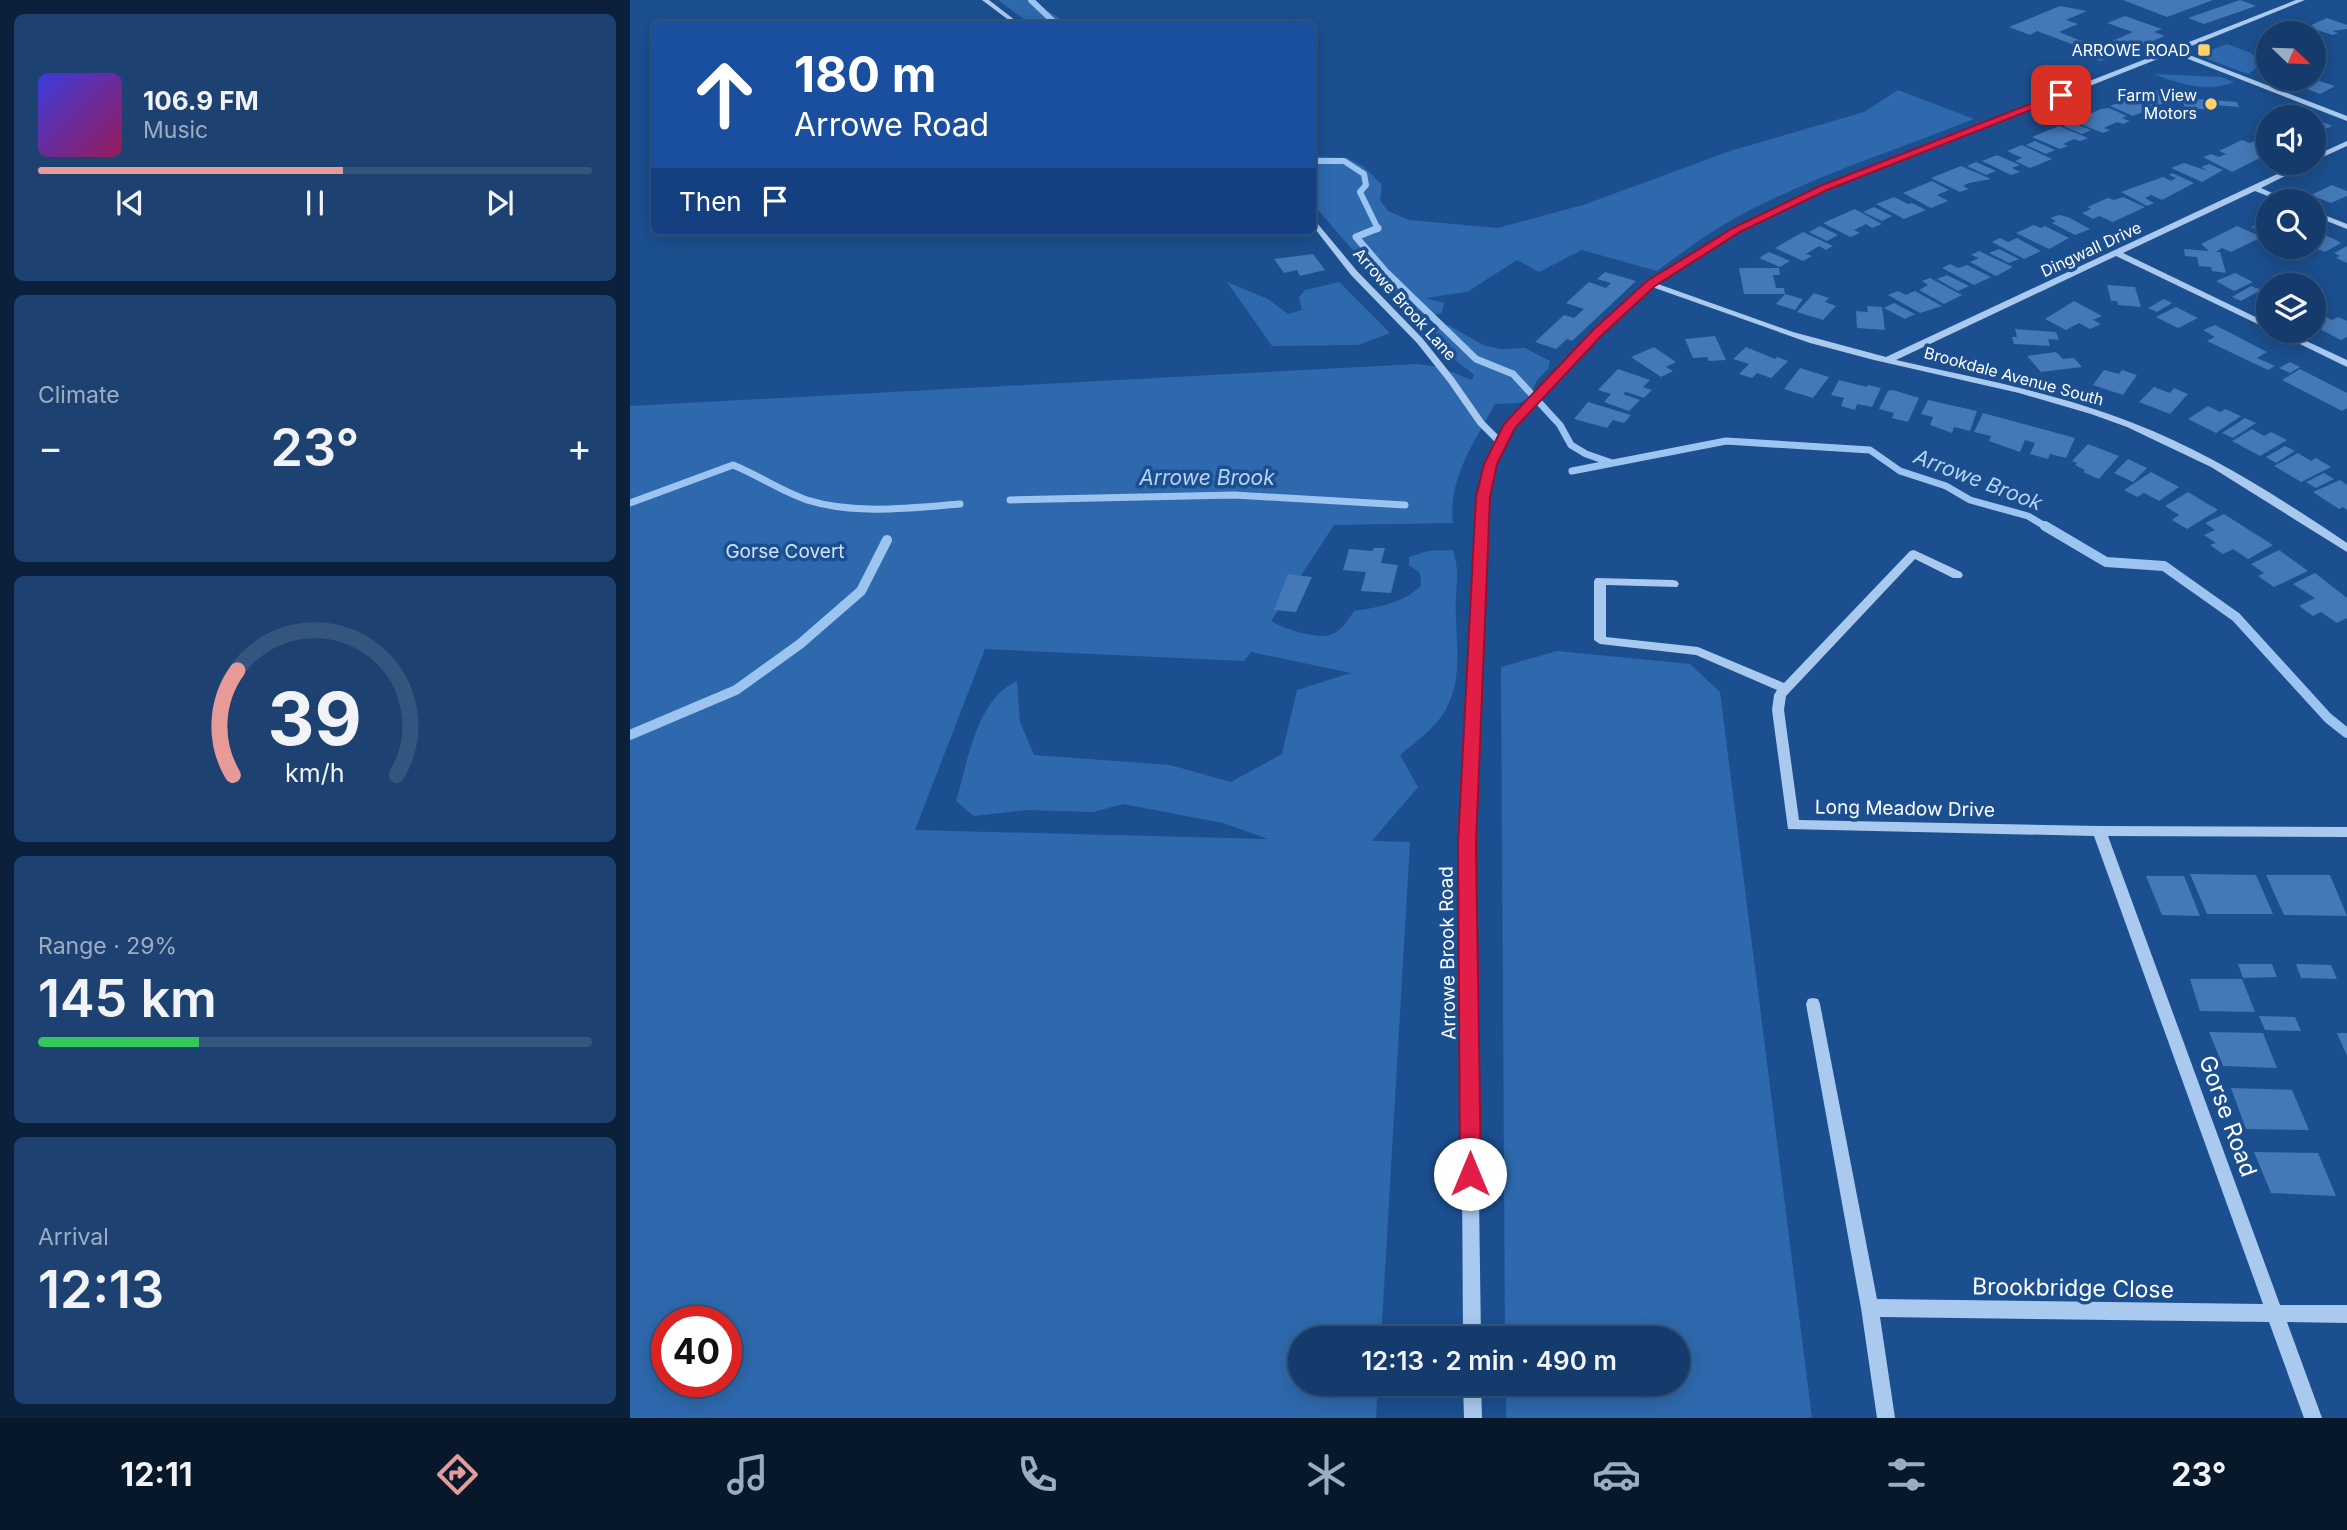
<!DOCTYPE html>
<meta charset="utf-8">
<style>
:root{--surface:#143b6b;--page:#1d4271;--text:#f1f3f6;--muted:#9dadc1;--line:#33557e;--accent:#e69b98}
body{margin:0;font-family:Inter,sans-serif;background:var(--page);color:var(--text);height:100vh;display:flex;flex-direction:column;font-size:26px;white-space:nowrap}
*{box-sizing:border-box;margin:0}
p{font-size:23px;color:var(--muted)}
.icon{flex:none;width:38px;height:38px;fill:none;stroke:currentColor;stroke-width:2;stroke-linecap:round;stroke-linejoin:round}
.map{position:relative;flex:1;overflow:hidden}
.panel{display:flex;flex-direction:column;gap:14px;padding:14px;background:#0b203b;width:630px}
.panel>*{flex:none}
.top-card{position:absolute;left:21px;top:21px;width:665px;height:214px;border-radius:10px;box-shadow:0 4px 18px #0003,0 0 0 2px var(--line);background:#1a4fa0;color:#fff;overflow:hidden}
.needle{width:46px;rotate:113deg}
.controls{position:absolute;left:1626px;top:21px;display:grid;gap:14px}
.controls a{display:grid;place-items:center;width:70px;height:70px;border-radius:50%;background:var(--surface);box-shadow:0 4px 18px #0003,0 0 0 2px var(--line);font-size:35px}
.speed{position:absolute;left:21px;top:1306px;display:flex;gap:14px;font-size:35px;font-weight:700;text-align:center}
.speed>*{display:grid;place-content:center;width:91px;height:91px;border-radius:50%;background:var(--surface);box-shadow:0 4px 18px #0003,0 0 0 2px var(--line);line-height:1}
.speed .limit{border:10px solid #d22;background:#fff;color:#111}
.pin{position:absolute;display:grid;place-items:center;width:60px;height:60px;color:#fff;margin:-30px;border-radius:14px;box-shadow:0 4px 10px #0006}
.me{position:absolute;width:77px;margin:-38px;rotate:0deg;stroke-linejoin:round;filter:drop-shadow(0 0 5px #0008)}
.turn{display:flex;align-items:center;gap:24px;height:147px;padding:0 28px;font-size:32px}
.turn .icon{width:91px;height:91px;stroke-width:2.5}
.turn b{display:block;font-size:49px;line-height:60px}
.then{display:flex;align-items:center;height:66px;padding:0 28px;background:#0003;gap:14px;font-size:26px}
.big{font-size:52px;font-weight:600;line-height:1.1}
.panel .tile{flex:1;display:flex;flex-direction:column;justify-content:center;gap:10px;min-width:0;padding:0 24px;border-radius:10px;background:var(--page)}
.panel .dial{align-items:center;gap:0}
.dial svg{height:182px;overflow:visible;fill:none;stroke:var(--line);stroke-width:7;stroke-linecap:round;text-anchor:middle}
.dial text{fill:var(--text);stroke:none}
.song{display:flex;align-items:center;gap:21px}
.cover{width:84px;height:84px;border-radius:10px;background:linear-gradient(135deg,hsl(240 70% 55%),hsl(330 70% 35%))}
.played{height:7px;border-radius:4px;background:linear-gradient(90deg,var(--accent) 55%,var(--line) 55%)}
.keys{display:flex;justify-content:space-around;direction:ltr}
.heat{display:flex;justify-content:space-between;align-items:center;font-size:38px;direction:ltr}
.charge{height:10px;border-radius:5px;background:linear-gradient(90deg,#34c759 29%,var(--line) 0)}
.trip{position:absolute;left:658px;top:1326px;width:402px;height:70px;border-radius:35px;background:var(--surface);box-shadow:0 4px 18px #0003,0 0 0 2px var(--line);font-weight:600;line-height:70px;text-align:center}
.menu{display:flex;height:112px;justify-content:space-around;align-items:center;background:#08182b;color:var(--muted)}
.menu .icon{width:49px;height:49px}
.menu .active{color:var(--accent)}
.menu b{font-size:32px;color:var(--text)}
main{display:flex;flex:1;min-height:0}
.map>svg:first-child{display:block}
</style>
<main>
<section class="panel">
<div class="tile">
<div class="song"><i class="cover"></i><div><b>106.9 FM</b><p>Music</p></div></div>
<div class="played"></div>
<div class="keys"><svg class="icon" aria-label="previous" viewBox="0 0 24 24"><path d="M18 5L8 12l10 7zM5 5v14"/></svg><svg class="icon" aria-label="pause" viewBox="0 0 24 24"><path d="M8 5v14M16 5v14"/></svg><svg class="icon" aria-label="next" viewBox="0 0 24 24"><path d="M6 5l10 7-10 7zM19 5v14"/></svg></div>
</div>
<div class="tile"><p>Climate</p>
<div class="heat"><a>−</a><b class="big">23°</b><a>+</a></div>
</div>
<div class="tile dial"><svg viewBox="0 0 100 80">
<path d="M14 69A42 42 0 1 1 86 69"/>
<path d="M14 69A42 42 0 0 1 16 23" stroke="#e69b98"/>
<text x="50" y="56" font-size="32" font-weight="700">39</text>
<text x="50" y="72" font-size="11">km/h</text>
</svg></div>
<div class="tile"><p>Range · 29%</p><b class="big">145 km</b><div class="charge"></div></div>
<div class="tile"><p>Arrival</p><b class="big">12:13</b></div>
</section>
<div class="map">
<svg width="1717" height="1418" viewBox="0 0 1717 1418">
<rect width="100%" height="100%" fill="#1b4f8f"/>
<!-- green -->
<path fill="#2e69ad" fill-rule="evenodd" d="M368 0H402C411 11 427 13 436 24H400Z
M1597 44 1621 53 1629 60V65L1619 74 1615 73 1567 55Z
M1524 74 1591 77 1604 82C1579 93 1548 84 1524 74Z
M1268 90 1344 119C1271 148 1196 172 1126 207 1091 224 1058 248 1027 271L952 250 909 272 887 260 837 292 795 298 814 303 812 313 794 317 777 313 683 204V156L717 158 734 167 752 185 750 200 758 211 779 220 868 228 956 204 1100 151 1234 112Z
M597 282 638 299 658 314 672 310 669 297 675 290 709 282 760 333 728 345 642 346Z
M804 325H818L853 345 870 349 895 348 920 361 918 369 907 380 898 399 889 403 865 404C844 443 818 478 823 523L704 525 641 621C654 629 685 639 700 635 712 631 718 620 724 611 749 607 771 604 791 586L790 573 779 565V557L798 551 823 550C829 572 827 576 826 597 824 635 835 674 816 709 806 728 785 742 770 755L788 787 742 841 780 842 751 1339H670V1384H748L746 1418H0V406L787 364 809 367 842 380 844 375C827 359 804 351 804 325ZM355 649 614 661 621 652 721 673 667 690 652 754 601 782 540 765 404 755 390 722 387 681C346 699 338 762 326 801L344 816 397 810 463 812 493 804 593 823 638 839 285 830ZM37 1321H96V1381H37Z
M927 651 1060 664 1090 692 1182 1418H876V1384H1048V1339H875L871 667Z"/>
<g fill="none" stroke-linecap="round" stroke-linejoin="round">
<!-- stream-far2 -->
<path stroke="#9cc4f0" stroke-width="6" d="M401 0 426 24
M682 161H714L734 174 736 185 730 192 748 229 745 230"/>
<!-- stream-far1 -->
<path stroke="#9cc4f0" stroke-width="7" d="M748 228 726 237 755 271 846 359 883 374 930 425 941 445 956 454 982 463
M942 471 1096 441 1240 450 1270 471 1316 486 1340 500 1398 516 1418 528
M380 500 604 495 775 505
M0 503 103 465C128 475 151 491 177 500 225 515 281 508 330 504"/>
<!-- stream -->
<path stroke="#9cc4f0" stroke-width="10" d="M1415 526 1476 562 1534 566 1606 617 1698 718 1717 733
M0 735 106 690 170 644 231 591 257 540"/>
</g>
<!-- building -->
<path fill="#4478b7" d="M1493 0H1583L1537 17Z
M1610 0 1626 6 1574 24 1558 18Z
M1430 6 1457 11 1436 20 1448 24 1429 32 1486 55 1471 61 1445 51 1452 48 1407 31 1400 35 1379 27Z
M1495 16 1532 29 1524 32 1535 36 1501 50 1480 42 1503 32 1477 23Z
M1697 18 1717 25V29L1702 31 1708 33 1703 35 1677 27Z
M1684 59 1688 68 1686 80 1705 86 1690 94 1650 79H1684Z
M1523 89 1546 98 1503 116 1480 106Z
M1552 98 1607 102 1609 107 1583 105 1585 110 1555 108Z
M1479 108 1497 116 1492 118 1500 121 1493 124 1487 122 1474 128 1480 130 1473 133 1443 121 1471 109Z
M1688 120 1702 126 1684 134V121Z
M1441 122 1461 130 1452 134 1433 126Z
M1429 126 1458 138 1450 141 1444 139 1433 144 1438 146 1430 149 1402 137Z
M1638 135V154L1602 172 1573 157 1581 154 1589 157 1596 154 1589 151 1612 140 1620 143Z
M1405 141 1425 150 1416 154 1396 145Z
M1392 145 1422 159 1400 168 1385 161 1392 158 1377 151Z
M1367 155 1390 165 1382 168 1390 172 1381 175 1352 161Z
M1346 162 1366 171 1356 175 1337 166Z
M1554 163 1578 171 1571 167 1579 164 1593 170 1572 182 1541 168Z
M1331 166 1361 179 1339 183 1333 186 1339 189 1330 192 1301 178Z
M1542 173 1564 183 1532 200 1521 195 1515 198 1524 203 1517 206 1491 192 1533 177 1541 181 1546 178 1539 175Z
M1302 181 1319 190 1307 195 1318 201 1301 208 1273 193Z
M1702 185 1717 191V196L1701 203 1681 195Z
M1264 197 1278 204 1282 203 1296 210 1274 219 1246 204Z
M1493 197 1515 207 1483 222 1469 216 1463 219 1452 213 1461 209 1457 207 1478 198 1484 200Z
M1244 207 1262 216 1252 221 1233 212Z
M1225 209 1252 224 1242 228 1236 224 1224 230 1230 233 1220 237 1193 223Z
M1636 213 1638 214V235L1621 227 1633 221 1627 218Z
M1429 215 1438 217 1460 229 1445 235 1422 223 1426 221 1420 218Z
M1404 225 1411 228 1415 226 1439 238 1419 249 1386 233Z
M1190 226 1208 235 1197 241 1179 232Z
M1607 226 1632 237 1601 252 1592 248 1586 252H1590L1596 273 1582 271 1581 267 1569 266 1567 257 1555 256 1554 249 1579 251 1571 244Z
M1173 232 1203 246 1196 250 1189 246 1176 254 1182 256 1173 261 1145 248Z
M1692 234 1704 239 1711 243 1695 252 1684 248V239Z
M1370 238 1378 242 1387 238 1411 251 1394 259 1362 242Z
M1717 246V263L1706 258 1710 256 1704 253Z
M1369 249 1389 259 1379 263 1359 253Z
M1349 251 1383 267 1366 276 1340 262 1349 258 1341 255Z
M1139 252 1160 261 1150 267 1129 258Z
M683 254 695 270 670 276 667 270 654 273 644 259Z
M1320 264 1328 268 1337 265 1361 277 1344 285 1312 268Z
M1109 268H1149L1150 275H1143L1146 288H1154L1155 294 1173 299 1165 310 1146 304 1155 294H1114Z
M975 272 1006 281 942 341 937 339 926 349 905 342 934 315 944 318 954 309 936 303 959 282 976 288 981 283 967 279Z
M1605 273 1623 282 1604 291 1586 281Z
M1317 275 1339 286 1328 291 1307 279Z
M1300 278 1332 295 1314 304 1289 290 1298 285 1292 281Z
M1477 285 1505 287 1511 307 1488 305 1487 301H1481Z
M1621 286 1631 290 1611 301 1602 297Z
M1268 291 1276 295 1285 291 1312 306 1290 313 1258 295Z
M1184 293 1199 298 1195 302 1206 306 1193 320 1167 312Z
M1534 299 1542 303 1527 312 1518 308Z
M1444 301 1472 316 1463 320 1471 324 1460 329 1449 323 1436 330 1415 319Z
M1264 303 1285 314 1275 319 1254 308Z
M1237 306 1252 307 1255 330 1227 328 1226 311 1238 312Z
M1546 307 1568 318 1548 328 1526 317Z
M1684 311 1702 320 1708 317 1717 321V337L1711 340 1684 326Z
M1585 325 1637 352 1627 358 1645 366 1638 370 1577 341 1585 337 1573 330Z
M1385 329 1426 332 1429 340 1418 339 1420 346 1384 344 1382 337H1387Z
M1085 336 1096 360 1079 361 1077 357 1063 358 1055 339Z
M1024 347 1046 362 1036 367 1043 371 1031 377 1001 357Z
M1116 347 1145 359 1147 357 1158 361 1141 378 1127 373 1122 378 1109 374 1119 364 1103 359Z
M1426 352 1433 359 1444 358 1452 367 1411 372 1397 356Z
M1660 362 1670 367 1660 373 1649 368Z
M1170 368 1199 377 1183 398 1154 389Z
M988 369 1020 380 1013 387 1022 390 1014 398 996 392 993 394 1010 400 999 411 974 402 981 394 968 390Z
M1670 369 1717 393V408L1712 411 1652 380Z
M1474 370 1489 374 1492 370 1507 375 1493 395 1463 385Z
M1209 380 1237 387 1238 385 1251 388 1242 407 1227 404 1225 410 1211 406 1214 398 1201 395Z
M1524 387 1540 393 1544 388 1558 394 1540 414 1509 402Z
M1263 390 1289 398 1278 422 1262 418 1264 413 1249 409 1258 391Z
M1298 400 1347 411 1340 431 1324 427 1322 433 1300 425 1303 417 1291 414Z
M958 402 1001 415 994 423 983 420 977 428 944 419Z
M1578 406 1590 412 1595 409 1611 416 1586 433 1558 419Z
M1353 413 1412 429 1445 438 1436 458 1420 454 1418 459 1400 454 1405 443 1395 440 1390 452 1359 441 1361 436 1344 432Z
M1615 418 1626 423 1603 438 1592 433Z
M1622 429 1634 436 1641 432 1657 440 1630 456 1602 441Z
M1458 444 1489 456 1469 479 1453 472 1455 470 1445 465 1447 463 1442 461Z
M1655 446 1665 451 1646 463 1636 457Z
M1668 453 1681 461 1686 458 1701 467 1671 482 1644 466Z
M1498 459 1517 468 1503 482 1484 473Z
M1521 472 1549 487 1529 501 1514 493 1507 497 1494 490Z
M1694 473 1704 479 1686 488 1676 482Z
M1710 480 1717 485V510L1713 507 1709 509 1683 492Z
M1558 492 1588 510 1557 529 1542 520 1549 515 1535 506Z
M1594 514 1616 528 1643 545 1618 559 1603 549 1593 554 1580 545 1586 543 1574 535 1585 530 1575 523Z
M744 548H755L751 563 768 565 761 593 731 591 736 572 713 570 719 549 742 551Z
M1649 550 1678 571 1644 587 1628 576 1634 573 1621 564Z
M1685 573 1717 598V618L1707 623 1691 612 1683 616 1669 606 1685 598 1663 584Z
M658 574 682 577 666 612 644 610Z
M1560 874 1626 875 1643 914H1577Z
M1636 875H1700L1717 916 1654 915Z
M1516 876H1554L1570 916 1532 915Z
M1608 964H1642L1647 977 1613 978Z
M1666 964 1701 965 1707 979 1671 978Z
M1560 979H1612L1625 1012 1570 1011Z
M1629 1016 1665 1017 1671 1031 1635 1030Z
M1579 1032 1633 1033 1647 1068 1593 1066Z
M1707 1033H1717V1056Z
M1601 1088 1662 1090 1679 1130 1616 1129Z
M1624 1152 1688 1153 1706 1196 1641 1193Z"/>
<g fill="none" stroke-linecap="round" stroke-linejoin="round">
<!-- minor -->
<path fill="#a9c9ee" fill-rule="evenodd" d="M352 0H359L390 24H384Z
M1666 0H1675L1549 51 1717 116V121L1543 53 1197 190 1110 232 1028 284 1163 332 1256 357 1671 163H1681L1631 188 1660 201H1650L1625 191 1493 253 1638 323V329L1486 256 1266 360C1346 378 1427 393 1503 423 1580 453 1649 497 1717 543V552L1581 467 1497 427 1461 414 1389 393 1244 360 1180 343 1022 287 970 335 883 427 866 464 858 497 844 843 851 1339H833L830 843 848 497 856 464 866 443 848 425 818 382 787 343 721 275 682 225V217L727 271 793 339 824 378 854 421 869 436 876 424 892 406 964 331 1018 282 1104 228 1191 186Z
M1717 141V146L1684 161V156Z
M1684 211 1717 224V229L1684 216Z
M1643 331H1655L1717 360V367Z
M1284 550 1331 572 1333 575 1331 578H1323L1285 559 1156 696 1154 710 1169 820 1469 826 1717 827V837L1478 836 1650 1305H1717V1323L1657 1322 1692 1418H1674L1639 1322 1250 1317 1265 1418H1247L1231 1308 1176 1004 1178 999 1183 998 1188 999 1190 1004 1247 1299 1633 1304 1464 836 1158 829 1142 710 1144 695 1147 690 1066 655 970 644 964 640V581L966 578 1043 580 1047 581 1049 584 1047 587 976 585V637L1068 647 1154 683 1280 551Z
M833 1384H851L852 1418H834Z"/>
</g>
<!-- route -->
<path fill="#e11d48" stroke="#92132f" stroke-width="2" d="M1431 92 1435 95 1434 97 1197 190 1110 232 1025 286 972 335 885 428 867 464 860 497 846 844 851 1174 848 1181 840 1184 833 1181 830 1174 828 844 846 497 854 464 874 424 963 330 1017 281 1103 228 1190 186Z"/>
<!-- markers -->
<g fill="#ffd166" stroke="#1b4f8f" stroke-width="2.5">
<rect x="1567" y="43" width="14" height="14" rx="3.5"/>
<circle cx="1581" cy="104" r="7"/>
</g>
<g text-anchor="middle" stroke-width="7" stroke-linejoin="round" paint-order="stroke">
<!-- far-poi labels -->
<g font-size="16" fill="#fff" stroke="#1b4f8f" text-anchor="end">
<text x="1560" y="56">ARROWE ROAD</text>
<text x="1567" y="101">Farm View<tspan x="1567" dy="18">Motors</tspan></text>
</g>
<!-- far-street labels -->
<g font-size="16" fill="#fff" stroke="#1b4f8f">
<text transform="translate(1461 249) rotate(-25)" y="6">Dingwall Drive</text>
<text transform="translate(775 304) rotate(48)" y="6">Arrowe Brook Lane</text>
<text transform="translate(1384 376) rotate(15)" y="6">Brookdale Avenue South</text>
</g>
<!-- park labels -->
<g font-size="19" fill="#cfe3fa" stroke="#1b4f8f">
<text x="155" y="558">Gorse Covert</text>
</g>
<!-- street labels -->
<g font-size="19" fill="#fff" stroke="#1b4f8f">
<text transform="translate(1275 808) rotate(1)" y="7">Long Meadow Drive</text>
<text transform="translate(817 953) rotate(-91)" y="7">Arrowe Brook Road</text>
</g>
<!-- water labels -->
<g font-size="21" font-style="italic" fill="#b5d3f5" stroke="#1b4f8f">
<text x="577" y="485">Arrowe Brook</text>
<text transform="translate(1348 480) rotate(21)" y="7">Arrowe Brook</text>
</g>
<!-- near-street labels -->
<g font-size="23" fill="#fff" stroke="#1b4f8f">
<text transform="translate(1598 1116) rotate(70)" y="8">Gorse Road</text>
<text transform="translate(1443 1288) rotate(1)" y="8">Brookbridge Close</text>
</g>
</g>
</svg>
<div class="controls">
<a><svg class="needle" viewBox="-14 -14 28 28"><path d="M0-13l5 13h-10z" fill="#e53935"/><path d="M0 13l5-13h-10z" fill="#9dadc1"/></svg></a>
<a><svg class="icon" aria-label="sound" viewBox="0 0 24 24"><path d="M4 9h4l5-4v14l-5-4H4zM17 9q2 3 0 6"/></svg></a>
<a><svg class="icon" aria-label="search" viewBox="0 0 24 24"><circle cx="10" cy="10" r="6"/><path d="M15 15l6 6"/></svg></a>
<a><svg class="icon" aria-label="layers" viewBox="0 0 24 24"><path d="M12 4l9 5-9 5-9-5zM3 14l9 5 9-5"/></svg></a>
</div>
<div class="speed"><div class="limit">40</div></div>
<div class="pin" style="left:1431px;top:95px;background:#d93025"><svg class="icon" aria-label="arrive" viewBox="0 0 24 24"><path d="M6 21V4h12l-3 4 3 4H6"/></svg></div>
<svg class="me" style="left:840px;top:1174px" viewBox="-20 -20 40 40"><circle r="19" fill="#fff"/><path d="M0-13L10 11 0 6-10 11z" fill="#e11d48"/></svg>
<div class="trip">12:13 · 2 min · 490 m</div>
<div class="top-card">
<div class="turn"><svg class="icon" aria-label="ahead" viewBox="0 0 24 24"><path d="M12 20V5M6 11l6-6 6 6"/></svg><div><b>180 m</b>Arrowe Road</div></div>
<div class="then">Then<svg class="icon" aria-label="arrive" viewBox="0 0 24 24"><path d="M6 21V4h12l-3 4 3 4H6"/></svg></div>
</div>
</div>
</main>
<nav class="menu">
<b>12:11</b>
<svg class="icon active" aria-label="directions" viewBox="0 0 24 24"><path d="M12 3l9 9-9 9-9-9zM9 14v-3h6M13 9l2 2-2 2"/></svg>
<svg class="icon" aria-label="music" viewBox="0 0 24 24"><path d="M9 18V5l10-2v13"/><circle cx="6" cy="18" r="3"/><circle cx="16" cy="16" r="3"/></svg>
<svg class="icon" aria-label="phone" viewBox="0 0 24 24"><path d="M5 4h4l2 5-3 2q2 4 5 5l2-3 5 2v4C11 20 4 13 5 4z"/></svg>
<svg class="icon" aria-label="climate" viewBox="0 0 24 24"><path d="M12 3v18M4 7l16 10M4 17L20 7"/></svg>
<svg class="icon" aria-label="car" viewBox="0 0 24 24"><path d="M5 17H2v-5l4-1 3-4h7l3 4 3 1v5h-3M9 17h6M6 11h13"/><circle cx="7" cy="17" r="2"/><circle cx="17" cy="17" r="2"/></svg>
<svg class="icon" aria-label="filters" viewBox="0 0 24 24"><path d="M4 7h16M4 17h16"/><circle cx="9" cy="7" r="2"/><circle cx="15" cy="17" r="2"/></svg>
<b>23°</b>
</nav>
